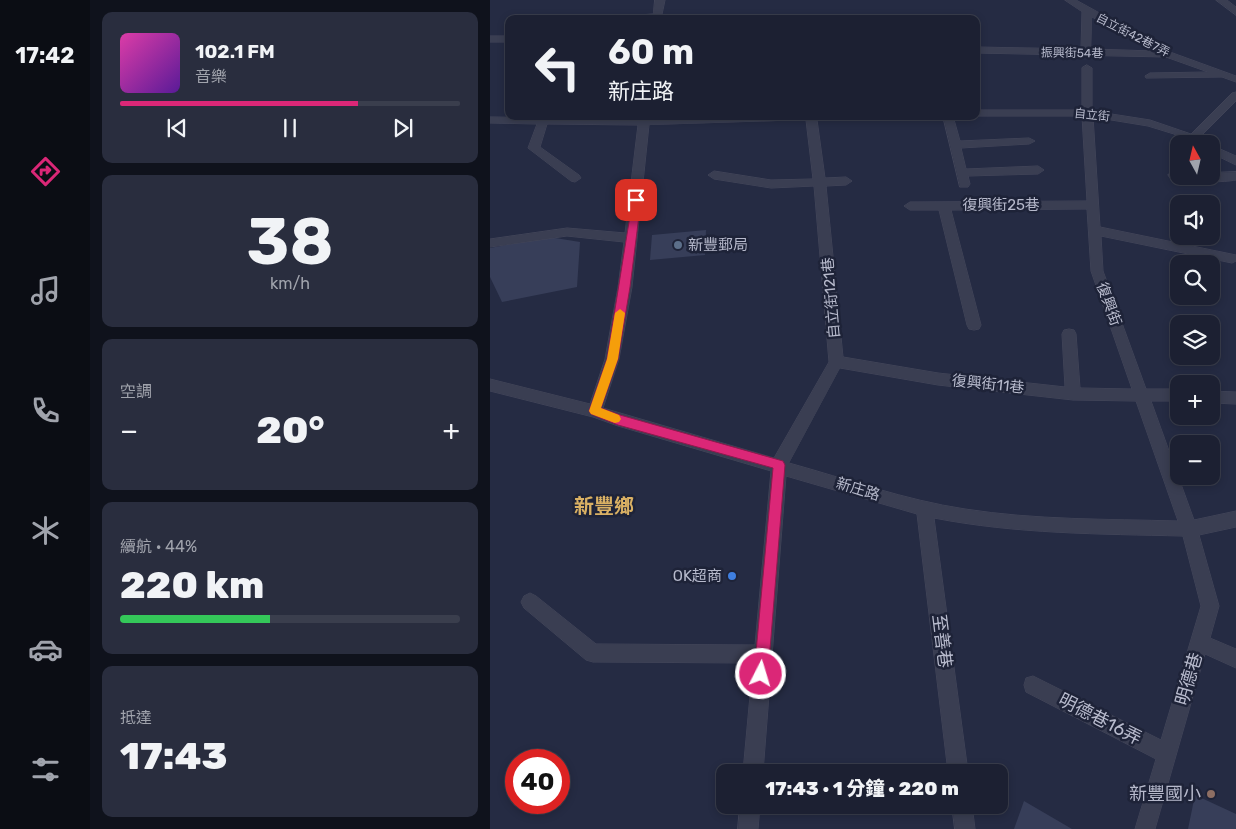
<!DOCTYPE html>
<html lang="zh-TW">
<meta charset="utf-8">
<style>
:root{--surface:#1c2032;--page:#292d3e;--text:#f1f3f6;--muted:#a0a3ac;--line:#3a3e4d;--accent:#db2777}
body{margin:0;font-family:Rubik,"Noto Sans TC",sans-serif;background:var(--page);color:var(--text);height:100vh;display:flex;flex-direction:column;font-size:19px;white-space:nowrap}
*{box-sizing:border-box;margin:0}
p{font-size:16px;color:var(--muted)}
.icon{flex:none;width:28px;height:28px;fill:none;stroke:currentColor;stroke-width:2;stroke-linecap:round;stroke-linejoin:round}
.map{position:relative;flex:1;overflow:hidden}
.drawer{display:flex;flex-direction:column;gap:12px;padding:12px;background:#0f121c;width:400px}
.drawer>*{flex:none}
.guide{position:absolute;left:15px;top:15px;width:475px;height:105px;border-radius:10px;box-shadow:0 2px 8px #0003,0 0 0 1px var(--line);background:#1c2032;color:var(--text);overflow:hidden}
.needle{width:32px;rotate:352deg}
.tools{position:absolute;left:680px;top:135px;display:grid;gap:10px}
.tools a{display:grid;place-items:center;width:50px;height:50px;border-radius:10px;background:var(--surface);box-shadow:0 2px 8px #0003,0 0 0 1px var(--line);font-size:25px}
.speed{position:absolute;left:15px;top:749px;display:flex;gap:10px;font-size:25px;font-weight:700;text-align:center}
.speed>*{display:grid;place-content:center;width:65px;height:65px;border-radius:50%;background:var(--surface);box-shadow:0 2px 8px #0003,0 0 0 1px var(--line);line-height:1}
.speed .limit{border:8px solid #d22;background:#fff;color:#111}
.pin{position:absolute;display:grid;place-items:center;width:42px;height:42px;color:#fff;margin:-21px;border-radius:10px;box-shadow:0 2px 8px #0006}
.me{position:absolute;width:55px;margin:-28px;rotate:5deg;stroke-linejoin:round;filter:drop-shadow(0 0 4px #0008)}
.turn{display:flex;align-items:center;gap:18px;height:105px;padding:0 20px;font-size:22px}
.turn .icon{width:65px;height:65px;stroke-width:2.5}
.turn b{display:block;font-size:35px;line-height:42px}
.big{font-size:38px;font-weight:800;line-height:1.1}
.drawer .widget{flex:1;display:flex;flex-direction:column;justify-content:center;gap:8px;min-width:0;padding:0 18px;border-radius:10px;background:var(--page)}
.drawer .dial{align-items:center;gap:0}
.dial b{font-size:65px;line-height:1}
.song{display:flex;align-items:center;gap:15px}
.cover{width:60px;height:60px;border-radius:8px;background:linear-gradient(135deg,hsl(320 70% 55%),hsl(270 70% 35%))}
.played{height:5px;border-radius:2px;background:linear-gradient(90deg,var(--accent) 70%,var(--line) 70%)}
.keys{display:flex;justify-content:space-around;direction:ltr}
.heat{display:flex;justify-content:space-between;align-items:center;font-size:28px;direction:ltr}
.charge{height:8px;border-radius:4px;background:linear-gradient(90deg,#34c759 44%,var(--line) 0)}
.trip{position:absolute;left:226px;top:764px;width:292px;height:50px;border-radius:10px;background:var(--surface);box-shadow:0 2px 8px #0003,0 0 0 1px var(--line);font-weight:800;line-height:50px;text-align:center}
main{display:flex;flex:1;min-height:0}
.tabs{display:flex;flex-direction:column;width:90px;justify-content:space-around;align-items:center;background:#0b0d14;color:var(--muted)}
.tabs .icon{width:35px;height:35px}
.tabs .selected{color:var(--accent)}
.tabs b{font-size:22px;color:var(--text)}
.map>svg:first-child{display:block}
</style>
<main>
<nav class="tabs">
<b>17:42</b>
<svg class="icon selected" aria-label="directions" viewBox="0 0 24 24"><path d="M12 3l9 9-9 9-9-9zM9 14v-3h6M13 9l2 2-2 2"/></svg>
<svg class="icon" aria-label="music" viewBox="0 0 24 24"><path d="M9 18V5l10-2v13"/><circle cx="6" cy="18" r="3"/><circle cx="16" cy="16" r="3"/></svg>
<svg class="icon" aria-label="phone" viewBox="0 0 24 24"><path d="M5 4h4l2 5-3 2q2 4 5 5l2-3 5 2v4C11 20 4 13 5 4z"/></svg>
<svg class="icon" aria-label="climate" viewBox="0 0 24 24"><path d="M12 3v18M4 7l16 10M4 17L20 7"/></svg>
<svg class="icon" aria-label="car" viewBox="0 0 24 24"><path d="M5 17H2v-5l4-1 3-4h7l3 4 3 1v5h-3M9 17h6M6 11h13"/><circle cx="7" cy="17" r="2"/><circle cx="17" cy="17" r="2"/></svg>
<svg class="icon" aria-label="filters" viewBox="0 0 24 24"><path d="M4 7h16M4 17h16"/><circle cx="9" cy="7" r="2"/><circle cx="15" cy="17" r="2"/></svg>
</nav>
<section class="drawer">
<div class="widget">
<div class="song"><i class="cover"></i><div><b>102.1 FM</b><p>音樂</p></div></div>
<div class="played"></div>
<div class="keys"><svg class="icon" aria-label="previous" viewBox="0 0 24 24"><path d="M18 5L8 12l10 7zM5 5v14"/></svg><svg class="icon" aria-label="pause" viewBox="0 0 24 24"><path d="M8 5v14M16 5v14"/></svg><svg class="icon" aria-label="next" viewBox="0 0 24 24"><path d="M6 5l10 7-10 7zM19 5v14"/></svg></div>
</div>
<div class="widget dial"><b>38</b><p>km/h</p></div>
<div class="widget"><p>空調</p>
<div class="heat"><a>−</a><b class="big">20°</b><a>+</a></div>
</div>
<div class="widget"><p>續航 · 44%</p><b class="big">220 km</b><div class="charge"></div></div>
<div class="widget"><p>抵達</p><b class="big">17:43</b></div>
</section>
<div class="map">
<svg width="746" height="829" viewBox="0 0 746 829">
<rect width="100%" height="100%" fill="#252b43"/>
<!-- building -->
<path fill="#373e59" d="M216 230 215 255 160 260 162 235Z
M59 237 90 242 87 287 12 302 0 277V248Z
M705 795 746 814V829H698Z
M534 801 582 829H524Z"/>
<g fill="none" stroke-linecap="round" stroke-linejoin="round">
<!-- minor casing -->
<g stroke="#44475b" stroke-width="1">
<path id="minor" d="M165 0H175L171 19H129L134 16 163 14Z
M575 0H586L680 52 746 76V82L732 77 656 78 655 76 660 73 718 72 676 57 486 53V47L591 49 592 12ZM602 17 664 51 601 49Z
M726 0H737L746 7V15Z
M0 36H19V42H0Z
M597 65 602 68V111L660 120 701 134 742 93 746 92V101L709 138 719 144H704L684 134 658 126 603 117 610 227 746 255V261L742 263 611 236 613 271 656 389H689V401H661L704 520 746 511V527L709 535 729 606 720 638 746 649V668L715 654 665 829H645L666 759 536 692 534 685 536 678 543 676 671 740 711 606 693 536C610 534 526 534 444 518L478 772H458L427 514 296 476 273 772H253L263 663 103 662 96 660 34 608 31 602 34 596 40 593 46 596 106 644 265 645 281 471 128 426 103 417 0 391V379L100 404 115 359 128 287 134 242 77 236 0 247V239L77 228 135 233 148 125 57 124 50 147 89 175 91 178 85 182 81 181 38 148 47 124 0 123V117L149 119 150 116H160V119L364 116 359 119 327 120 335 178 356 177 362 181 356 185 336 186 353 357 448 373 575 387 572 334 574 330 579 329 584 330 586 334 590 388 642 389 601 271 597 209 461 210 491 325 489 329 484 330 479 329 477 325 449 210H420L414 206 420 202 597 201 592 116H486V110H592V68ZM316 120 323 179 281 180 224 171 218 175 224 179 281 188 324 186 339 362 284 458 113 408 129 359 142 287 159 125ZM350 368 448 385 583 400 646 401 688 521C617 519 545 520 475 509 415 500 357 479 299 463Z
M453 116H463L470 141 539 138 545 141 539 144 471 148 476 169 548 166 554 170 548 174 478 176 480 184 478 187H470Z
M721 145 746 156V165L721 153Z
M684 171 689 172V176H695L689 180 680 178 678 175Z
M746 172V180C735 182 703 184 695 176H721V173Z
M721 391 746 392V404L721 403Z
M250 805H270L268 829H248Z
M462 805H482L485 829H465Z"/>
</g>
<!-- minor -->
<use href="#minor" fill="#3a3e52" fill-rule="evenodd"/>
</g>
<!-- route -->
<path fill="#db2777" stroke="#8e194d" d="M143 197H149L151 200 140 287 128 359 111 408 130 415 293 461 295 465 278 674 276 679 271 681 266 679 264 674 283 468 128 425 101 414 99 411 117 359Z"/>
<!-- slow -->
<path fill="#f59e0b" d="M130 309 135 313 128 359 111 408 129 415 131 419 129 422 125 423 101 414 99 411 117 359 125 313Z"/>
<!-- markers -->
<circle fill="#5c6f8a" stroke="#1e2338" stroke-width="2" cx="188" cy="245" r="5"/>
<circle fill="#3f7fe0" stroke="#1e2338" stroke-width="2" cx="242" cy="576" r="5"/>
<circle fill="#8d6e63" stroke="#1e2338" stroke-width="2" cx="721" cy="794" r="5"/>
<g text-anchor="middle" stroke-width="5" stroke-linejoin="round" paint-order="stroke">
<!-- far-street labels -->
<g font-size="12" fill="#b7bacc" stroke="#1e2338">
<text transform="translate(643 35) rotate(27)" y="4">自立街42巷7弄</text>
<text transform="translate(582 53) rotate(1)" y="4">振興街54巷</text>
<text transform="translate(602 115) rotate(6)" y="4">自立街</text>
</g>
<!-- street labels -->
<g font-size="15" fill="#b7bacc" stroke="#1e2338">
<text x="511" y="210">復興街25巷</text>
<text transform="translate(341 298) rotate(-95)" y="5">自立街121巷</text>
<text transform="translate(619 304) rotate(70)" y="5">復興街</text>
<text transform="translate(498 384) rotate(6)" y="5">復興街11巷</text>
<text transform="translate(368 489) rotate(17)" y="5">新庄路</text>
</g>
<!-- poi labels -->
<g font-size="15" fill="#b7bacc" stroke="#1e2338" text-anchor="start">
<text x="198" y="250">新豐郵局</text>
<text x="232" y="581" text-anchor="end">OK超商</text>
</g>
<!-- near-street labels -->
<g font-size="18" fill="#b7bacc" stroke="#1e2338">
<text transform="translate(452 641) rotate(83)" y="6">至善巷</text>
<text transform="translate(699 679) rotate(-74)" y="6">明德巷</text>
<text transform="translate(610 719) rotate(27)" y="6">明德巷16弄</text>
</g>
<!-- near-poi labels -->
<g font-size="18" fill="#b7bacc" stroke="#1e2338" text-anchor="end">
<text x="711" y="800">新豐國小</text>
</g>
<!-- district labels -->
<g font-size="20" font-weight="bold" fill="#dab164" stroke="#1e2338">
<text x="114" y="513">新豐鄉</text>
</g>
</g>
</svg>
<div class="tools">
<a><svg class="needle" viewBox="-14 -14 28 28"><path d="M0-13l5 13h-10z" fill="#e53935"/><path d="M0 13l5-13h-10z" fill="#a0a3ac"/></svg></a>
<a><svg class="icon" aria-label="sound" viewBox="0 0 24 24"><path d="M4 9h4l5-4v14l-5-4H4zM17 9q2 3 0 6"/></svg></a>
<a><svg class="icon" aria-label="search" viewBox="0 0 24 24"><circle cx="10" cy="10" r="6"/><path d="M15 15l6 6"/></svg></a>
<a><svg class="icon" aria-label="layers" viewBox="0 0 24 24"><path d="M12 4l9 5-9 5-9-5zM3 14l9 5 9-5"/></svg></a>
<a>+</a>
<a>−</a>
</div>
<div class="speed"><div class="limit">40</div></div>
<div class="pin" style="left:146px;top:200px;background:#d93025"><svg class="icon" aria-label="arrive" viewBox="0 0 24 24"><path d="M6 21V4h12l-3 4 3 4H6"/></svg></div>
<svg class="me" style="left:271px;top:674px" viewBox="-20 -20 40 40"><circle r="17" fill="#db2777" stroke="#fff" stroke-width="3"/><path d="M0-11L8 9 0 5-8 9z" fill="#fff"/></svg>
<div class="trip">17:43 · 1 分鐘 · 220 m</div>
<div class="guide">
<div class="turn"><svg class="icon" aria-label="left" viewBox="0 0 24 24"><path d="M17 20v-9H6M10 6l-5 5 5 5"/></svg><div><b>60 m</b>新庄路</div></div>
</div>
</div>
</main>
